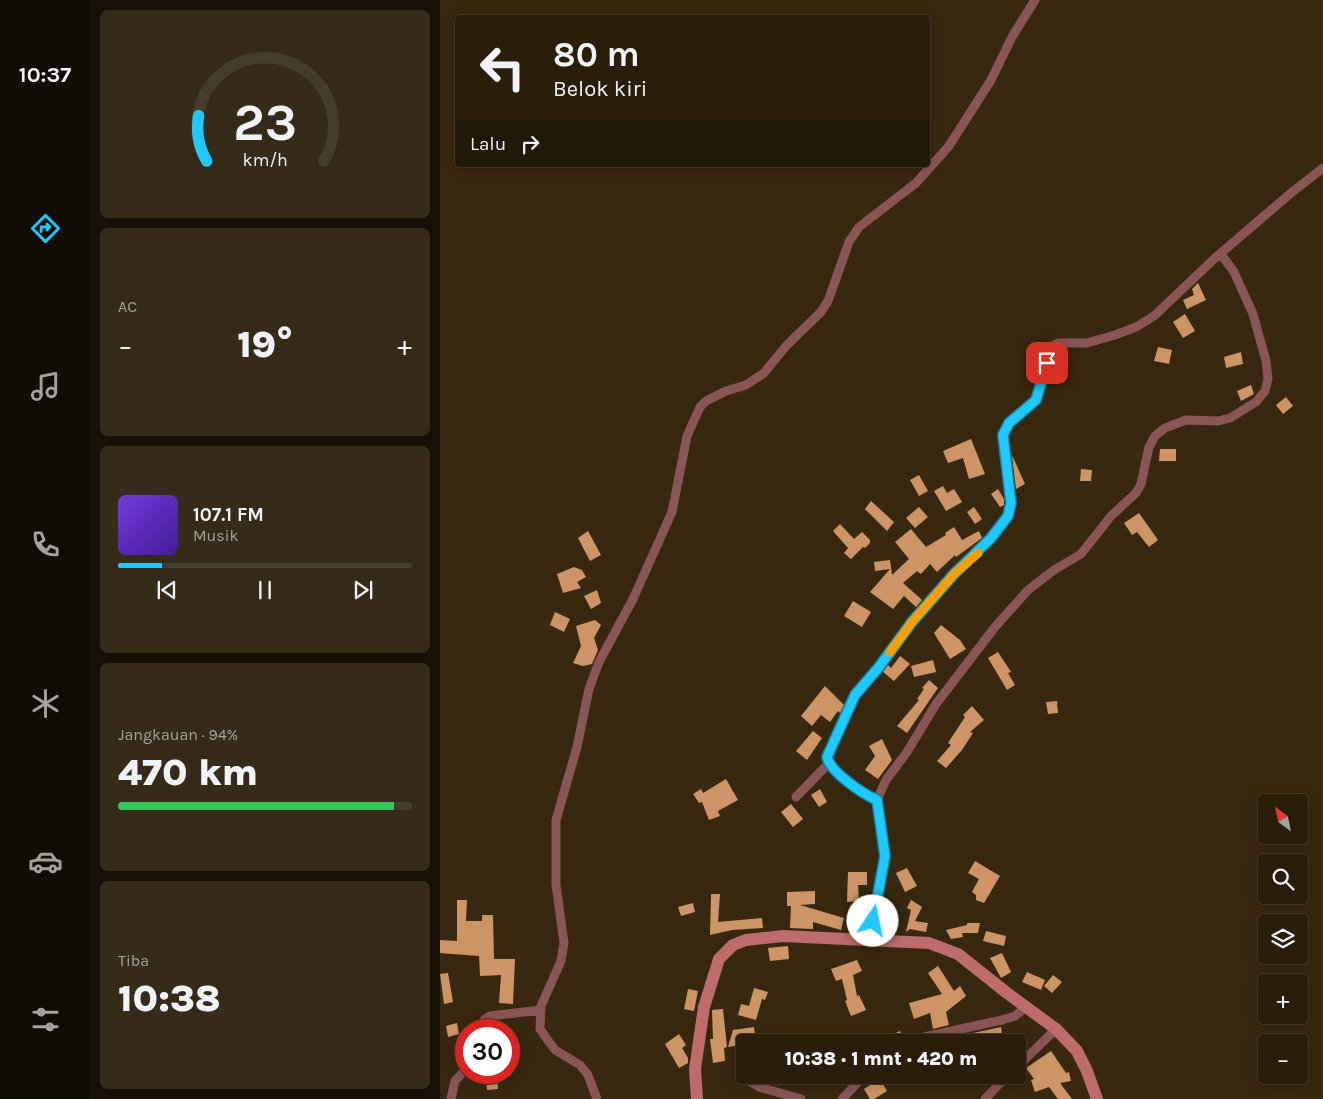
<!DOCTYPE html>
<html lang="id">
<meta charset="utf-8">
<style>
:root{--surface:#2a1e0b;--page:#362b19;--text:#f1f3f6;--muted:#a5a29d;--line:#463c2c;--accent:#1fc9fd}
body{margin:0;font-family:Karla,sans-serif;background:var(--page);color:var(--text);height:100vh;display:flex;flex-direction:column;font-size:19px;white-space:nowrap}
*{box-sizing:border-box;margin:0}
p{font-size:16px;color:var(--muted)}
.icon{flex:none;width:28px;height:28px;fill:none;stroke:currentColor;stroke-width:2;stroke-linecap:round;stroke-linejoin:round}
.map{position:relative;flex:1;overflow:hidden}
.details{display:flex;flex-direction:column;gap:10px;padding:10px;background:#171006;width:350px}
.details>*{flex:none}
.top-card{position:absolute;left:15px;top:15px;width:475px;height:152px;border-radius:5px;box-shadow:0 2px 12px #0003,0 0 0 1px var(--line);background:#2a1e0b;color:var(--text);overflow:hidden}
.needle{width:32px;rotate:327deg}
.buttons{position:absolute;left:818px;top:794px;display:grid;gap:10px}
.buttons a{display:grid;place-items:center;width:50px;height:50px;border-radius:5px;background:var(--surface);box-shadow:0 2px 12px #0003,0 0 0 1px var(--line);font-size:25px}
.speed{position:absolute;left:15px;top:1019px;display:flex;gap:10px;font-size:25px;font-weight:700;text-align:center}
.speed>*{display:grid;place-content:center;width:65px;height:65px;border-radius:50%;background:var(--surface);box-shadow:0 2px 12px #0003,0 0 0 1px var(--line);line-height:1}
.speed .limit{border:8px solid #d22;background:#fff;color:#111}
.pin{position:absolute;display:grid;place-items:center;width:42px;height:42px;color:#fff;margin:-21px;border-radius:10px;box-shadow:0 2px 8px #0006}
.me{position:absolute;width:55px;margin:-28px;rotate:11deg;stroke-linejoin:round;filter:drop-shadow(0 0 4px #0008)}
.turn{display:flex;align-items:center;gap:18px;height:105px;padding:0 15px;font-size:22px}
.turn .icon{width:65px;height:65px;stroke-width:2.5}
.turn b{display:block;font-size:35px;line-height:42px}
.then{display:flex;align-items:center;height:48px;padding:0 15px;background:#0003;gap:10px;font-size:19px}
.big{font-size:38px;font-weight:800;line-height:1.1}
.details .card{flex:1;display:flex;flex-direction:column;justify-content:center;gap:8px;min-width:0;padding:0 18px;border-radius:8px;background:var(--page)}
.details .dial{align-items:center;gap:0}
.dial svg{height:130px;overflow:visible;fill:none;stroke:var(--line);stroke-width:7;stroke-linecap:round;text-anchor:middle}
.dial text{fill:var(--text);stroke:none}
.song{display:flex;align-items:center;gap:15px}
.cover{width:60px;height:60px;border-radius:8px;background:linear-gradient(135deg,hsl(260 70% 55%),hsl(260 70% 35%))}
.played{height:5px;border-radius:2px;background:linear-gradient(90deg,var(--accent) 15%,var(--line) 15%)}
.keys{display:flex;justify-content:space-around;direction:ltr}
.heat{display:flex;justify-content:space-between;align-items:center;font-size:28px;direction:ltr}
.charge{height:8px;border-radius:4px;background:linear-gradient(90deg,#34c759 94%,var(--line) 0)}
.trip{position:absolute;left:296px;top:1034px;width:290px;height:50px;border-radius:5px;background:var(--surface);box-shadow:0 2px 12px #0003,0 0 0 1px var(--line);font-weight:800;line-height:50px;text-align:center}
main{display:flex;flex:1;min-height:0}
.tabs{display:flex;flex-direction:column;width:90px;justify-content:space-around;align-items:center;background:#110c04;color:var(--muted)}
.tabs .icon{width:35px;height:35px}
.tabs .on{color:var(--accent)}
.tabs b{font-size:22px;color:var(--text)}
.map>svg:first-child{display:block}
</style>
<main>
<nav class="tabs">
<b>10:37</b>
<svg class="icon on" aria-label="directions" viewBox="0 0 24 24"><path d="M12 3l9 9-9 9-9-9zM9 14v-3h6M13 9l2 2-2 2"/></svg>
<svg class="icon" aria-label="music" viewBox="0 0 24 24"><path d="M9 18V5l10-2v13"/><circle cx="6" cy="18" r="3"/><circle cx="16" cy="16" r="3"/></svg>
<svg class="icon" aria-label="phone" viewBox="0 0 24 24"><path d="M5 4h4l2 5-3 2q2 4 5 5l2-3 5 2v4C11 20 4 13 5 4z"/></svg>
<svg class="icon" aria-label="climate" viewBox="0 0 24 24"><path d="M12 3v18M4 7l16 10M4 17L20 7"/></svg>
<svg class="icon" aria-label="car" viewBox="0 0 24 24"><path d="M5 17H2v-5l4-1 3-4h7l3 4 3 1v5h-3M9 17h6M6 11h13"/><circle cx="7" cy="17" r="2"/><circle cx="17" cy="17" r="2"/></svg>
<svg class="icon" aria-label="filters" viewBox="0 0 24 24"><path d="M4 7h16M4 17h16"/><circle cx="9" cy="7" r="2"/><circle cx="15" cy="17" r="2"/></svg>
</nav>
<section class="details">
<div class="card dial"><svg viewBox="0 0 100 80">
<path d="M14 69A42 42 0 1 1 86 69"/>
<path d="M14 69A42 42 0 0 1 9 41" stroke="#1fc9fd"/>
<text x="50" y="56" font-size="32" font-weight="700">23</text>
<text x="50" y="72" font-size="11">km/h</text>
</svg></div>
<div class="card"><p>AC</p>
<div class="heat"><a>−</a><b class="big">19°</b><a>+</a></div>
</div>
<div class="card">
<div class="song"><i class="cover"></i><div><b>107.1 FM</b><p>Musik</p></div></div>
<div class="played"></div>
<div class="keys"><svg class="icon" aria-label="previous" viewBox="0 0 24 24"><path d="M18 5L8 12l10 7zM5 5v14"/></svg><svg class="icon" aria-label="pause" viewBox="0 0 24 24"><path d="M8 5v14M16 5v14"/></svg><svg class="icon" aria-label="next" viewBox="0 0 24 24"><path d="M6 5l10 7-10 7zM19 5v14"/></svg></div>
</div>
<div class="card"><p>Jangkauan · 94%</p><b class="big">470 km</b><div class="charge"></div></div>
<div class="card"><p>Tiba</p><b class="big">10:38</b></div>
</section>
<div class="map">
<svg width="883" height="1099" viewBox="0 0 883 1099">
<rect width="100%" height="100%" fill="#38280f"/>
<!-- building -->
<path fill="#cd9565" d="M758 283 766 300 747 309 743 300 754 295 752 289Z
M745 314 755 331 743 338 733 322Z
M718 347 732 350 729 364 714 361Z
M801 352 803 364 786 368 784 357Z
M811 385 814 394 801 401 797 391Z
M846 397 853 406 843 414 836 405Z
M531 439 545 474 529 479 523 458 508 463 503 451Z
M720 449H736V461H719Z
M572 455 585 484 576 489Z
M641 469 652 470 651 481H640Z
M479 475 488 491 479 496 470 480Z
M503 486 507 493 514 489 522 502 506 511 494 491Z
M558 489 564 499V505L560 507 551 494Z
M431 501 454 522 447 531 425 509Z
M479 507 488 517 475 528 466 518Z
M534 507 542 519 535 524 527 512Z
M699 513 718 540 709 547 697 532 692 535 684 523Z
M400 524 414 539 422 532 430 540V543L425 548 423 547 411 559 404 553 408 548 393 531Z
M514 527 522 540 539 531 542 538 516 557 515 555 497 572 490 564 481 574 477 571 463 583 482 600 476 607 464 596 453 609 430 592 450 569 435 571 434 562 450 560 452 575 469 559 455 542 471 529 486 547 506 535 505 533Z
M148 531 161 555 150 561 138 538Z
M134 567 142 570 146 577 137 582 141 588 123 593 117 574Z
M157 590 161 603 151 609 144 596Z
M413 601 431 612 422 627 404 616Z
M115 612 130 619 124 632 110 625Z
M155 620 161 625 154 638 158 650 152 664 143 666 133 663 141 646 136 626Z
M501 625 520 640 526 649 510 659 494 633Z
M558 652 571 672 568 673 575 685 567 690 548 658Z
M460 656 470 664 454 681 443 672 448 665 451 668Z
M493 660 496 672 474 677 471 666Z
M489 680 498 688 467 733 457 726 479 700 477 699 484 689 482 688Z
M385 686 404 705 400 713 398 711 390 722 381 715 372 726 361 716Z
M617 701 618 713 608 714 606 702Z
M532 706 544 720 530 732 533 733 522 750 506 768 497 761 511 745 508 743 525 717 523 715Z
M373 731 382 738 367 760 356 751Z
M442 739 452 760 438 779 425 770 435 756 429 746Z
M286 779 298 800 278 811 280 816 269 820 262 802 259 803 253 794 261 789 263 793Z
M380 789 387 802 379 807 371 795Z
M351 804 363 819 353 827 341 812Z
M535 861 560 876 544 903 536 900V895L532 892 539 879 528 873Z
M467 868 477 886 465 892 456 873Z
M408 872H427V885H418L419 901 407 902Z
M375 891V904L360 905 404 918 401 930 373 922V929L350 928 351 906H347V892Z
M271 894H280L278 922 322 918 323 928 292 930 270 935Z
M17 900H27L26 921H42V915H53L54 959H75L73 1004 59 1003 61 975 40 976 39 956 0 953V940L17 941Z
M471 900 482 907 475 921 488 923 486 932 470 929 466 932 471 910 467 908Z
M253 903 255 912 241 916 238 907Z
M527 923H540L538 933H522L523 937 511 939 506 930 527 925Z
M546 931 566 936 564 946 543 941Z
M348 946 349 959 330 961 328 948Z
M562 953 571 972 561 978 550 958Z
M417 960 422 971 413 975 417 996 419 995 426 1010 411 1016 405 1001 407 1000 402 979 396 981 391 969Z
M498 966 514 991 520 986 526 996 506 1012 509 1025 493 1029 490 1013 474 1019 469 1003 502 994 488 973Z
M587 972 605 980 601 990 582 982Z
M8 973 13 1002 4 1004 0 974Z
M613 975 622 982 612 993 604 986Z
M314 988 328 992 325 1000 322 999 316 1020 298 1015 301 1004 309 1006Z
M248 989 258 991 254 1011 244 1009Z
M283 1009 287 1047 284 1048 285 1061 273 1063 270 1039H273L272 1010Z
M17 1023 19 1034 8 1037 6 1026Z
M314 1027 316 1042 288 1047 293 1030Z
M561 1027 563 1042H496V1041Z
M460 1031 466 1042H435Z
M239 1034 246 1045 242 1048 248 1058V1063L239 1068 225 1044Z
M611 1051 626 1073 629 1072 631 1081 620 1083 632 1099H618L609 1087 595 1092 591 1080 594 1079 586 1068Z
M46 1075H57L58 1089 47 1090Z
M440 1079 447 1091 434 1099H430L424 1089Z"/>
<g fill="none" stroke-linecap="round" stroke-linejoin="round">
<!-- street -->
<path stroke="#895555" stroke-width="9" d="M356 797 388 764
M437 800 446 780 467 752 496 704 555 627 588 590 614 570 641 554 671 516 696 493 701 484 709 447 715 436 725 428 746 420 778 421 790 418 816 402 825 391 828 379 826 361 813 314 794 272 781 254
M429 939 445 856 437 800C423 794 390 772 387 757L415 695 439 667 471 622 508 580 551 538 567 515 571 503 563 435 569 423 596 400 610 347 618 343H647L675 335 696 327 714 316 774 259 851 193 883 168
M40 1030 44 1020 50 1016 101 1010
M472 1042 484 1037 562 1020 575 1016 586 1007
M578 1066 616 1029
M304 1078 319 1087 361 1099
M11 1099 15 1081 26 1069
M157 1099 148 1075 140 1065 115 1050 100 1029 101 1006 121 961 124 943 116 885V820L137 747 149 689 159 662 193 599 232 512 247 436 260 407 266 401 286 391 306 385 324 373 347 345 381 312 388 301 409 242 419 227 476 183 509 146 551 80 572 37 595 0
M402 1099 425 1075
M545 1099 568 1075"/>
<!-- secondary -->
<path stroke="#bd6b6b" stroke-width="12" d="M257 1099 255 1069 264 1007 279 959 293 945 306 940 343 936 489 943 518 954 567 993 616 1029 637 1051 647 1071 657 1099"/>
</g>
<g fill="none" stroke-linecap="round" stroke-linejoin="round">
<!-- route casing -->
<g stroke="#1483a4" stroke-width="12">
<path id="route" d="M433 921 445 856 437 800C423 794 390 772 387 757L415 695 439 667 472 622 514 574 551 538 568 516 571 503 563 435 569 423 596 400 607 363"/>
</g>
<!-- route -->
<use href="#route" stroke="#1fc9fd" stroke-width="9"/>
<!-- slow -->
<path stroke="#f59e0b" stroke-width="9" d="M450 652 472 622 514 574 538 553"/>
</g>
</svg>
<div class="buttons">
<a><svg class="needle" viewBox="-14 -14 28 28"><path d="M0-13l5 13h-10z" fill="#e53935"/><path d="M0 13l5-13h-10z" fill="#a5a29d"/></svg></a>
<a><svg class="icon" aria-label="search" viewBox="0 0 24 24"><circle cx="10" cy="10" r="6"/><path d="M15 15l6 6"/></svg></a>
<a><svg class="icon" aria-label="layers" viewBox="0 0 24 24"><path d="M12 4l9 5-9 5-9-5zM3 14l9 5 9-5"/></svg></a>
<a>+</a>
<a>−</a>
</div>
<div class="speed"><div class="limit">30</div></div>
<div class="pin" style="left:607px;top:363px;background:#d93025"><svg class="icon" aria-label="arrive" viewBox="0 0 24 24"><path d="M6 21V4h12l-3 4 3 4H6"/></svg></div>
<svg class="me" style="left:433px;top:921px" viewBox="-20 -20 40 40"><circle r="19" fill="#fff"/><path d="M0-13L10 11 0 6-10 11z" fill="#1fc9fd"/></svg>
<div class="trip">10:38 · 1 mnt · 420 m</div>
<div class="top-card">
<div class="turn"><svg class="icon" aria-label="left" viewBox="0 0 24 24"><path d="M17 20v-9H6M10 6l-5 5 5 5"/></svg><div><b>80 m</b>Belok kiri</div></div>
<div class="then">Lalu<svg class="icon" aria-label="right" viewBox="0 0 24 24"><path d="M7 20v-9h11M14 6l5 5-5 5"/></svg></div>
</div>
</div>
</main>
